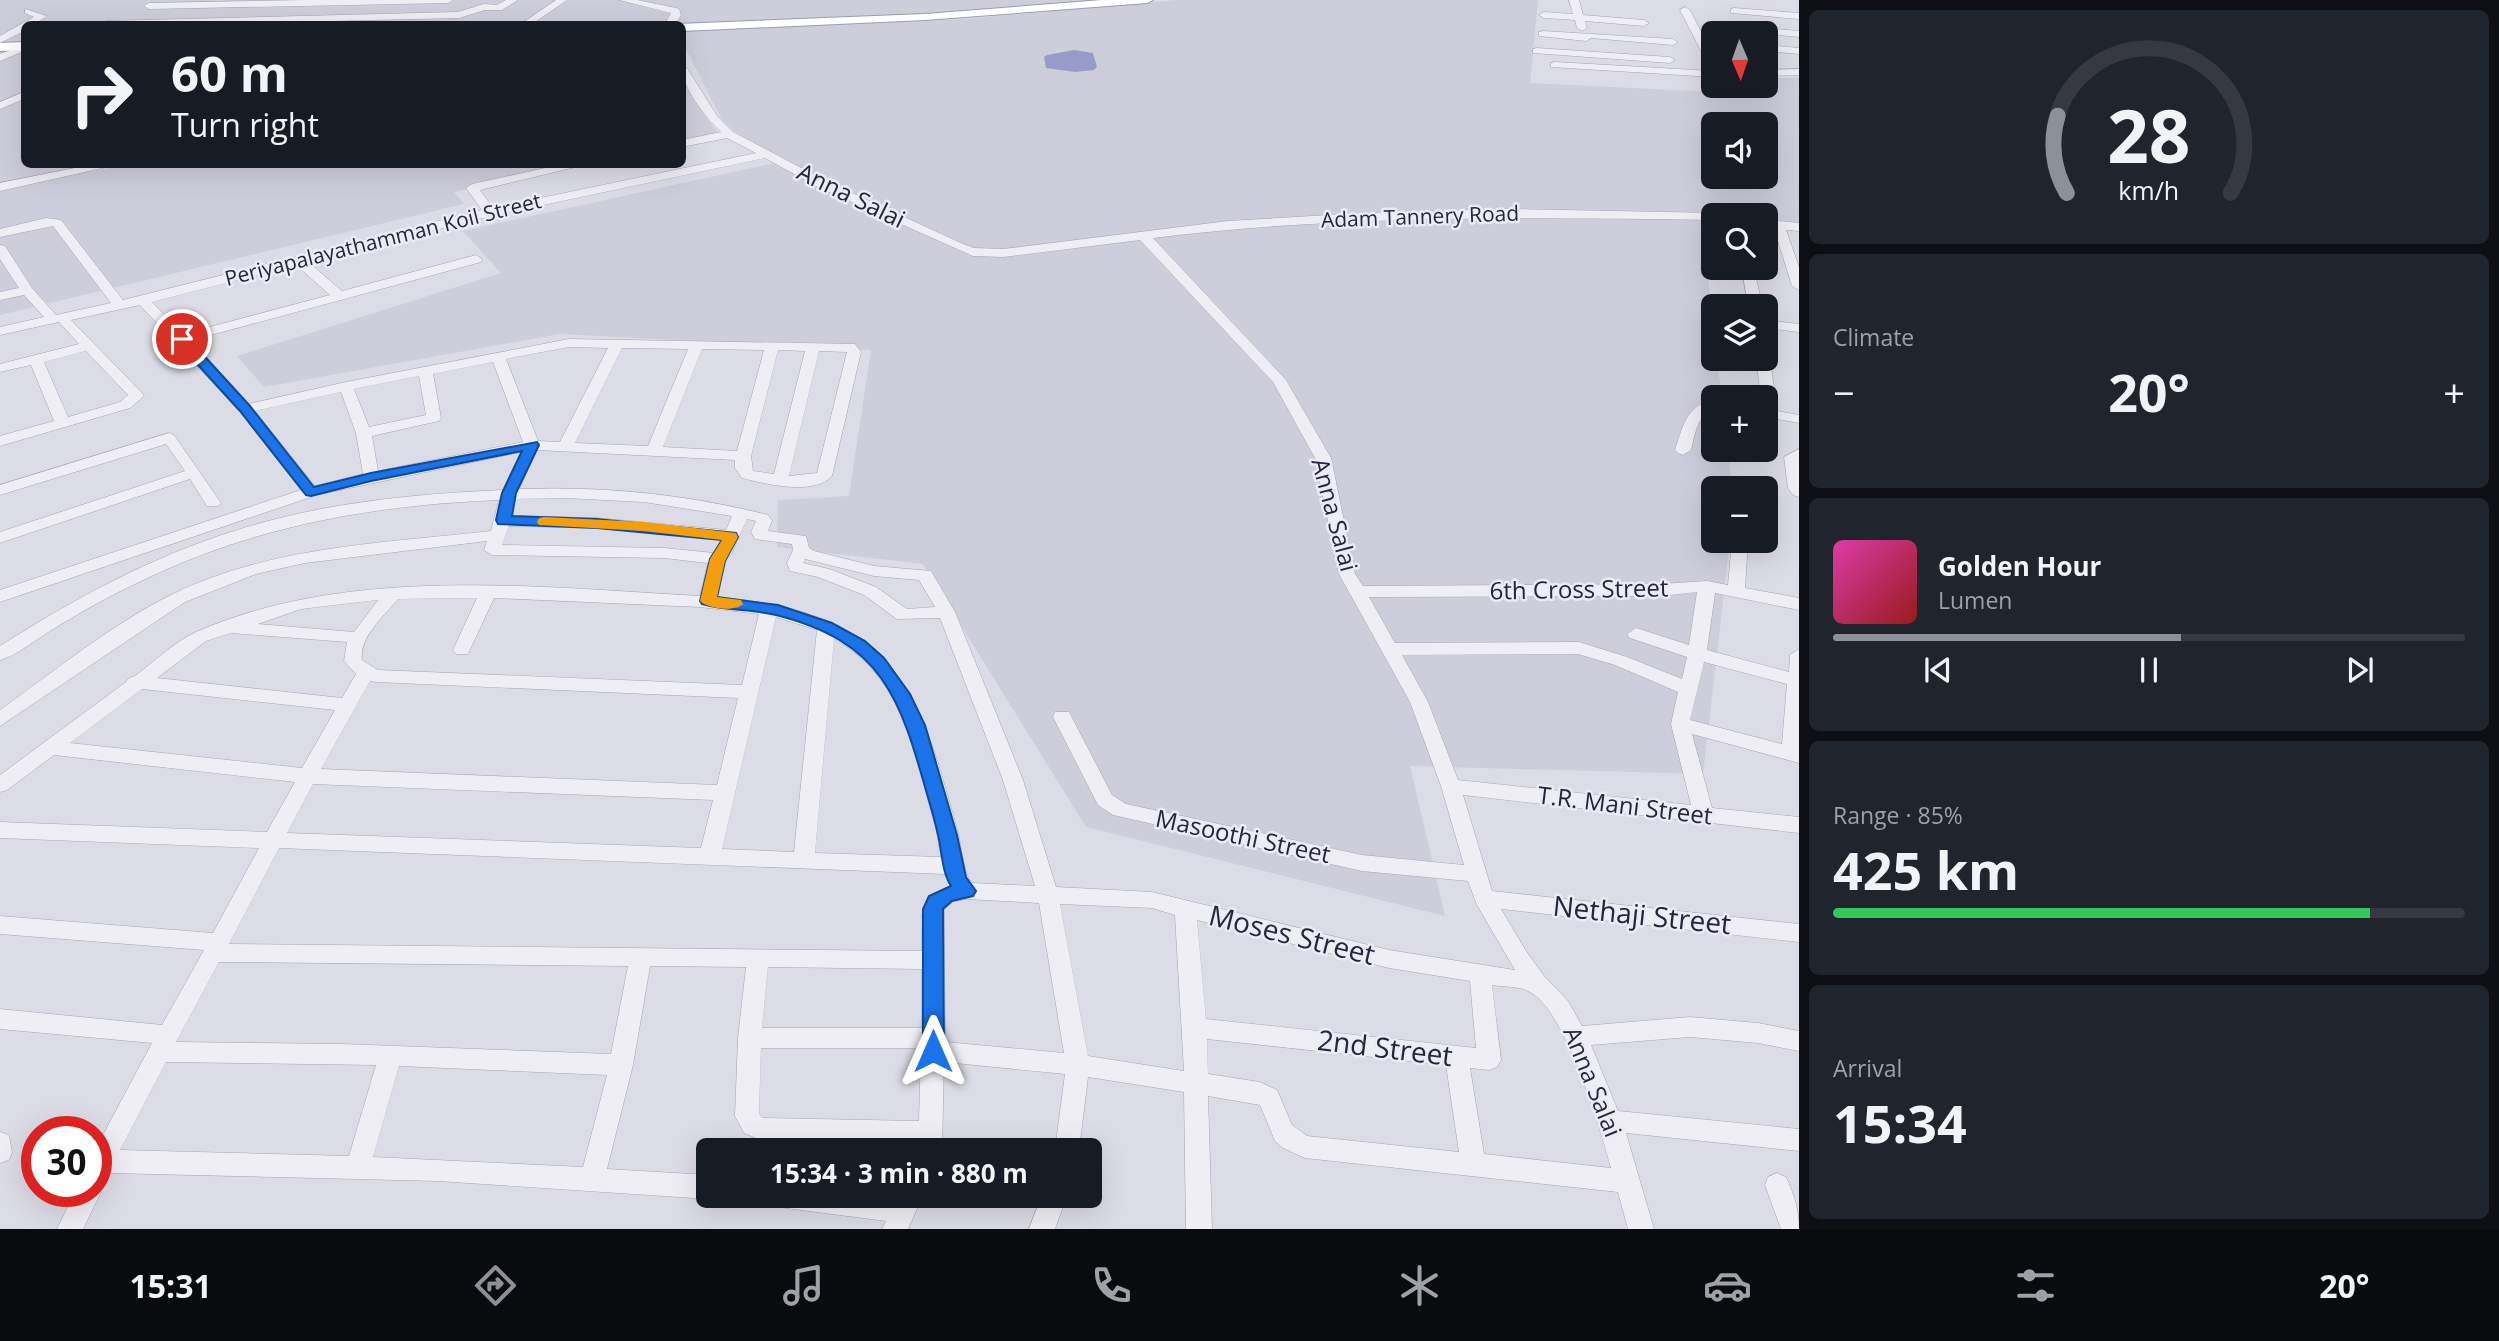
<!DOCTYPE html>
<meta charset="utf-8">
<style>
:root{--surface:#171b24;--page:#20242c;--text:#f1f3f6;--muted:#9ea1a6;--line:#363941;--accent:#8c9099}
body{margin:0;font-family:"Open Sans",sans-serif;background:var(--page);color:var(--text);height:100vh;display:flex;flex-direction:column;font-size:26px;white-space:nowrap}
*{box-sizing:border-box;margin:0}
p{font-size:23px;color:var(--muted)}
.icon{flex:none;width:38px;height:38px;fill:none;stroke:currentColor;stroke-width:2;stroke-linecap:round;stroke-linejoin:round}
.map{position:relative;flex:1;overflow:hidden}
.panel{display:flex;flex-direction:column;gap:10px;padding:10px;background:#0d0f14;width:700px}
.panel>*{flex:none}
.banner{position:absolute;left:21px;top:21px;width:665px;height:147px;border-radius:10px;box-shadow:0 7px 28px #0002;background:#171b24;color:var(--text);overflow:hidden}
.needle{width:46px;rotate:178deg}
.buttons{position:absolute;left:1701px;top:21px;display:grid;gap:14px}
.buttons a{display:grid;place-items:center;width:77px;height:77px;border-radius:10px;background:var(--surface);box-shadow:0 7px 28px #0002;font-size:35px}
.speed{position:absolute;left:21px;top:1116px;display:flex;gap:14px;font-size:35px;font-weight:700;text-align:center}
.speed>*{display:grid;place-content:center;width:91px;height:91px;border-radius:50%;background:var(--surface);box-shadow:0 7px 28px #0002;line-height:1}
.speed .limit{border:10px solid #d22;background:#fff;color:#111}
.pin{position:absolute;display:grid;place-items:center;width:60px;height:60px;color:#fff;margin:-30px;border:4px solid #fff;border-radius:50%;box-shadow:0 2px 7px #0007}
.me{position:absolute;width:77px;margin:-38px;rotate:0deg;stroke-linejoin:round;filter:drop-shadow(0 0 5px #0008)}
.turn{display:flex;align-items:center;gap:24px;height:147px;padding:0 35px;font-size:32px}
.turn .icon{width:91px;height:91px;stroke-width:2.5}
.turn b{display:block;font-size:49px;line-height:60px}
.big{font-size:52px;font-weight:700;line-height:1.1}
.panel .card{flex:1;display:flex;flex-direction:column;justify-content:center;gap:10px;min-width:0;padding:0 24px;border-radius:10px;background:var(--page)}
.panel .dial{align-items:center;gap:0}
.dial svg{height:182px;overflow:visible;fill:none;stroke:var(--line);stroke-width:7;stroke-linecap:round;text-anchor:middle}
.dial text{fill:var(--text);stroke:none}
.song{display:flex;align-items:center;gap:21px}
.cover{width:84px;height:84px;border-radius:10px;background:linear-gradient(135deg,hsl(320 70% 55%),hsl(0 70% 35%))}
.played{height:7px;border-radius:4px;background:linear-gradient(90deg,var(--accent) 55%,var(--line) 55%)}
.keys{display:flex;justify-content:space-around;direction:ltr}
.heat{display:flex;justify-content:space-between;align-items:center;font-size:38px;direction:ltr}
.charge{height:10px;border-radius:5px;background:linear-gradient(90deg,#34c759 85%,var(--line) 0)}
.trip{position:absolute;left:696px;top:1138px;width:406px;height:70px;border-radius:10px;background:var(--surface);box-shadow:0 7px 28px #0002;font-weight:700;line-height:70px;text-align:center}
.tab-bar{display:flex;height:112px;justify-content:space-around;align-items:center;background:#090b0e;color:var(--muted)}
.tab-bar .icon{width:49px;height:49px}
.tab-bar .on{color:var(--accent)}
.tab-bar b{font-size:32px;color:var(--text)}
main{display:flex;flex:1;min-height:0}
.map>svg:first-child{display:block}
</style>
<main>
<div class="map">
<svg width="1799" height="1229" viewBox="0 0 1799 1229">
<rect width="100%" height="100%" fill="#dcdce6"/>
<!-- built -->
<path fill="#cecedb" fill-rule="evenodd" d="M0 0H620L633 2 637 0H1122L951 12 683 26 24 24V43L0 44Z
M1177 0H1538L1530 83 1757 94 1756 86H1766V78H1799V226L1766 224V215H1713V221L1702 220 1713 322V359H1717L1722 397H1713V450H1728L1732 488H1713V541H1730L1703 774 1410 766 1445 916 1086 827 923 564 777 547 778 500 849 496 871 350 560 334 264 387 237 356 501 273 463 231 779 162 734 131 722 120 683 43V31L966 19ZM1713 124H1766V177H1713Z
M0 49H24V164L86 165 0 184Z
M682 76 706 117 719 134 683 142Z
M129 165H579L454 192 464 204 0 315V191L67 175Z"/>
<!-- water -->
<path fill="#969cc7" d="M1074 50 1093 53 1097 67 1094 70 1075 72 1046 68 1044 57 1047 55Z"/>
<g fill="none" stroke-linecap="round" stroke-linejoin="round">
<!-- minor casing -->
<g stroke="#a5a5b3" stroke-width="1">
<path id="minor" d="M306 0H453L448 3 149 9 144 6 149 3Z
M506 0H518L502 10H485L459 18 202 24H102L107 21 458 12 484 4 497 5Z
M556 0H567L532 24H521Z
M619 0H637L676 8 679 9 681 15 675 24H665L671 13Z
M1569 0H1579L1583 15 1644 20 1649 23 1644 26 1585 21 1587 28 1582 31 1577 28 1575 20 1544 18 1539 15 1544 12 1573 14Z
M1685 7 1690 10 1713 55V68L1708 65 1680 10Z
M1734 8 1799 13V19L1731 13V9Z
M25 9 47 16 35 24H24V31L0 43V36L34 17 25 13Z
M1751 27 1799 31V37L1748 32 1746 30Z
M1543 31 1673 39 1678 42 1673 45 1591 38 1586 41 1539 36V32Z
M24 45V51L0 61V54Z
M1766 45 1799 48V54L1766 51Z
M1537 48 1670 57 1675 60 1670 63 1533 53V49Z
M1555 62 1713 71V77L1551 67V63Z
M682 65 687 68 717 116 733 132 826 181 963 244 974 248 1003 249 1228 221 1364 213 1509 209 1717 213 1719 215H1713V220C1526 217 1339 215 1153 238L1286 380 1331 458 1355 574 1363 586 1661 584 1707 581 1728 585 1732 541H1748L1745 588 1799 598V610L1715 593 1707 650 1789 672 1790 655 1799 649V763L1692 734 1712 808 1799 817V833L1463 795 1492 891 1799 924V942L1501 909 1526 951 1544 976 1568 1001 1582 1026 1690 1017 1758 1023 1799 1031V1051L1758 1043 1690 1037 1591 1045 1618 1111 1799 1129V1151L1626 1133 1654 1229H1628L1618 1192 1305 1158 1283 1148 1275 1141 1260 1105 1208 1096 1212 1229H1186L1184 1092 1088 1077 1079 1150H1055L1065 1074 944 1062 942 1150H918V1143L761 1140 744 1133 735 1116 738 1038 746 967 650 966 633 1065 607 1169 709 1175V1195H718L709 1199 438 1181 109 1173 105 1182 97 1185 101 1192 83 1229H57L75 1192H96V1148L152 1043 0 1029V1009L162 1025 204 950 0 934V916L213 933 259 848 0 838V822L267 832 295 782 54 755 7 790 0 792V775L126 682 129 678 135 676C154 662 174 642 196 632 348 565 538 587 700 596L708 563 664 558 492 555 484 550 487 541 305 563 256 574 185 602 0 726V710C55 671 113 623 173 594 271 546 385 543 491 531L499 500C373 505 253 526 139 582 109 596 79 613 50 631 35 640 18 655 0 660V646C74 599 151 557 234 531 321 503 412 494 503 490L521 452 317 495 0 602V590L301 490 240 412 140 305 71 320 142 393 144 396 130 408 0 446V436L54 421 31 365 0 372V364L79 344 59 322 0 335V327L44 317 24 295 0 300V292L19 288 0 259V245L5 246 32 288 56 315 111 303 53 226 0 237V229L46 218 61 220 123 300 482 210 466 188 472 184 564 164H588L480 190 493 208 756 153 727 138 682 147V140L721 132C705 116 682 89 682 65ZM765 158 818 187 973 256 1003 257 1140 240 1273 382 1315 458 1339 574 1410 702 1441 786 1464 865 1362 855 1126 804 1112 795 1069 712H1055L1053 717 1098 805 1113 815 1362 871 1468 881 1477 905 1515 970 1389 950 1152 892 1056 887 1023 780 955 612 931 571 874 566 814 551 809 548 806 536 768 531 772 521 768 515C686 494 603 486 519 489L537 450 735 460V468L742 478C766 484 813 496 832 476L861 352 855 344 569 339 346 382 248 404 189 341 481 262 482 259 476 255 342 291 308 262 491 216ZM296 265 330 295 183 334 152 302ZM569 347 608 348 560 442 538 441 506 359ZM622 348 688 349 648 446 575 443ZM702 349 764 350 737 451 663 447ZM778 350 805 351 774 474 753 471 751 456ZM86 351 128 395 120 402 68 417 44 362ZM819 351 847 352 817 473 789 476ZM493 362 523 442 378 471 372 436 439 421 441 418 433 374ZM419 376 426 415 369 427 354 389ZM341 392 356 433 363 474 315 486 255 411ZM565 498 644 502 732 516 726 530 597 518 511 516 515 499ZM747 519 756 521 751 532 755 539 792 544 793 550 787 563 790 571 818 577 864 595 897 619 940 618 1003 780 1035 886 972 883 969 879C963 866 962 852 959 838 955 821 950 804 945 787 908 652 856 610 717 597L725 561 731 555ZM509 526 597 528 721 540 714 553 664 548 502 545ZM805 559 874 576 919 580 935 607 907 609 876 587 829 569 803 563ZM1697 592 1689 645 1636 628 1627 634 1630 638 1687 657 1682 679 1627 657 1579 642 1395 643 1369 597 1661 596ZM477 598 453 650 456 654H468L494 598 700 607 759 614 742 685 378 670 362 660C359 637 384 616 398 599ZM378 600 354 632 258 624 301 609ZM776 617 817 630 794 852 722 849ZM231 633 347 642 344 661 356 674 342 698 157 678 206 641ZM834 639C907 677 929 782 941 857L815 853ZM1578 654 1615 665 1678 692 1671 724 1691 805 1458 780 1428 702 1402 655ZM1704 662 1787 684 1782 744 1690 720ZM370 681 376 682 738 698 717 785 321 769ZM142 689 335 710 302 768 70 743ZM313 784 713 800 701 848 287 833ZM279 848 945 874 951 886C915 898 922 919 922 951L229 944ZM966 899 1039 903 1064 1053 945 1042 944 909 953 902ZM1060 904 1152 908 1175 915 1184 1071 1088 1056ZM1197 920 1389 968 1470 981 1476 1048 1206 1019ZM219 962 628 966 611 1054 342 1044 176 1042ZM768 967 922 969V1028H762ZM1492 985C1503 987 1521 986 1530 992 1566 1011 1600 1128 1611 1168L1484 1154 1470 1068 1489 1070 1497 1067 1501 1060ZM1207 1039 1446 1065 1459 1152 1307 1136 1292 1125 1277 1090 1260 1082 1208 1074ZM761 1048H921L919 1121 763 1118 759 1114ZM166 1062 376 1065 349 1156 120 1150ZM399 1066 607 1075 583 1167 373 1157Z
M1799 69V75L1766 76V70Z
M24 92V99L0 109V102Z
M95 164H120L0 191V183Z
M1766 220 1799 223V231L1786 230 1799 267V290L1792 286 1774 228H1766Z
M1742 268H1754L1762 306H1748Z
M1766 320 1799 324V332L1766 328Z
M1766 355 1770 359 1777 411 1799 415V423L1766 417V397H1761L1756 359H1766Z
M1713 401V409C1697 415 1695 435 1691 450L1683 455 1678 453 1675 450C1683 427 1686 405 1713 401Z
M169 433 174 435 221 503 219 506H207L190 479 0 543V532L185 471 166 444 0 495V485Z
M1799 449V497L1793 495 1788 488 1784 457Z
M0 1132 9 1135 12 1152 9 1160 0 1163Z
M1777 1173 1786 1177C1794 1195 1799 1209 1799 1229H1781L1765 1185 1768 1177Z
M766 1195H868L896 1199 898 1195H923L908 1229H882L886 1221 778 1207 769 1203Z
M1042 1195H1067L1055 1229H1029Z"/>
</g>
<!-- major casing -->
<g stroke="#9b9cb2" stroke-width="2">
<path id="major" d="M1102 0H1153L1147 3 925 20 682 31V24H678L925 14Z
M24 42V50L0 51V43Z"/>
</g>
<!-- minor -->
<use href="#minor" fill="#eeeef4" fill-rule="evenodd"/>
<!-- major -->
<use href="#major" fill="#fff" fill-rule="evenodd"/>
</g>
<!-- route -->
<path fill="#1a73e8" stroke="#114b97" stroke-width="2" d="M182 335 186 336 250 406 314 487 371 473 537 442 539 445 516 493 512 516 597 519 736 533 738 537 725 561 717 597 778 605 832 623 865 641 884 658 910 694 925 725 957 835 966 877 976 891 973 896 952 901 943 909 944 1051 941 1058 933 1061 926 1058 923 1051V909L929 896 951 886C942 872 942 852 938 835 935 821 931 808 927 794 900 698 883 642 776 615 752 609 726 611 702 604L700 601 710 559 722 540 597 528 498 524 496 520 502 493 522 451 371 481 311 496 306 495 240 411 177 342V336Z"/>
<!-- slow -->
<path fill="#f59e0b" d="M544 517 644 522 736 533 738 537 725 561 717 597 741 600 743 604C735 612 708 609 700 601L710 559 722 540 644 531 539 525 537 522 539 518Z"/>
<g text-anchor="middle" stroke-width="5" stroke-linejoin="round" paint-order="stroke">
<!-- far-street labels -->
<g font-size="21" fill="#25263c" stroke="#ebebf4">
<text transform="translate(1420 217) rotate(-2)" y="7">Adam Tannery Road</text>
<text transform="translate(383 240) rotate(-14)" y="7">Periyapalayathamman Koil Street</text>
</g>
<!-- street labels -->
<g font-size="24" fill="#25263c" stroke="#ebebf4">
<text transform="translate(851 196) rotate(26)" y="8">Anna Salai</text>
<text transform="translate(1334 515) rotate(75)" y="8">Anna Salai</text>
<text transform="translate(1579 590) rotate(-1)" y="8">6th Cross Street</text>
<text transform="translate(1625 806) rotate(7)" y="8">T.R. Mani Street</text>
<text transform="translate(1243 837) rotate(12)" y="8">Masoothi Street</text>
<text transform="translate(1592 1082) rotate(68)" y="8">Anna Salai</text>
</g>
<!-- near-street labels -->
<g font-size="28" fill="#25263c" stroke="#ebebf4">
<text transform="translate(1642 915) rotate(6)" y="10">Nethaji Street</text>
<text transform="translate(1292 935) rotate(14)" y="10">Moses Street</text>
<text transform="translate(1385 1048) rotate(7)" y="10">2nd Street</text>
</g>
</g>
</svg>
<div class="buttons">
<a><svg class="needle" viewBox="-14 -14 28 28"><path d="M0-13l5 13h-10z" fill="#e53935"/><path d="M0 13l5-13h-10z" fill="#9ea1a6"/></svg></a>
<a><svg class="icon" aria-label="sound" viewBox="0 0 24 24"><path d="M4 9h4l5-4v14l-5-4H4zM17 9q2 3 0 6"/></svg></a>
<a><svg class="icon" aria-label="search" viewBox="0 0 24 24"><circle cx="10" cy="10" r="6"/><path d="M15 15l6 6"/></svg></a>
<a><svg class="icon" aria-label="layers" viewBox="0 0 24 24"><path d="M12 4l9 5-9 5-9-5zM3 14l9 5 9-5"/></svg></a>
<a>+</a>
<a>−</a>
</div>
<div class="speed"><div class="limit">30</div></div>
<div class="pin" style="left:182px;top:339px;background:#d93025"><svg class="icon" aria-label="arrive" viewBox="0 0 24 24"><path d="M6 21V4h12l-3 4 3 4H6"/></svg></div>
<svg class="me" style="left:933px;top:1051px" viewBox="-20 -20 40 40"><path d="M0-17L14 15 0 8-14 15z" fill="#1a73e8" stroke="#fff" stroke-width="4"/></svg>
<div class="trip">15:34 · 3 min · 880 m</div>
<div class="banner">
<div class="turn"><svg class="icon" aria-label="right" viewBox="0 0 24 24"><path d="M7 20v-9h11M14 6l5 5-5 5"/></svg><div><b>60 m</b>Turn right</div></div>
</div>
</div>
<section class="panel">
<div class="card dial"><svg viewBox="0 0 100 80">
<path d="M14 69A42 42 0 1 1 86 69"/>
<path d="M14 69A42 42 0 0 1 10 35" stroke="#8c9099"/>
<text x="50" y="56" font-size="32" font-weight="700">28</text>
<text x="50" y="72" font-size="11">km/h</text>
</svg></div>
<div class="card"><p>Climate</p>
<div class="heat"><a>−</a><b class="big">20°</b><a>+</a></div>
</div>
<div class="card">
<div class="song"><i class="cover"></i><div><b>Golden Hour</b><p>Lumen</p></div></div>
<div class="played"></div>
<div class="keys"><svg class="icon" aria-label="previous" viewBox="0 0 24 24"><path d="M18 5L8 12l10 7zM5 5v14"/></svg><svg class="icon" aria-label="pause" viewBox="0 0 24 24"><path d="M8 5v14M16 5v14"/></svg><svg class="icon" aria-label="next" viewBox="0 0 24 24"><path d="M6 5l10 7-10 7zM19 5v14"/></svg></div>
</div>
<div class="card"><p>Range · 85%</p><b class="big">425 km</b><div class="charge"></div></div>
<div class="card"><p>Arrival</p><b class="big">15:34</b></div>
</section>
</main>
<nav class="tab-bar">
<b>15:31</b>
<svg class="icon on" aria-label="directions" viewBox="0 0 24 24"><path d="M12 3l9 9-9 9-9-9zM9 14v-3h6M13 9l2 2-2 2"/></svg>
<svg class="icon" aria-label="music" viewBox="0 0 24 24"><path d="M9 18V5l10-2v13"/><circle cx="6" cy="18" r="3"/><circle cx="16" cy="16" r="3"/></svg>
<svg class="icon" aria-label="phone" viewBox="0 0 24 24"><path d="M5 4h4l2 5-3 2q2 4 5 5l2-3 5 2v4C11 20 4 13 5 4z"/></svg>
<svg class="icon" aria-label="climate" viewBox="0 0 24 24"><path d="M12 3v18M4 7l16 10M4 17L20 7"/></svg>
<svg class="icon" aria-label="car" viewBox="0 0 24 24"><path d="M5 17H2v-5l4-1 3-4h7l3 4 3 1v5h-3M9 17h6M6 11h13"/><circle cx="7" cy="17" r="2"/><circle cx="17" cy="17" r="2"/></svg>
<svg class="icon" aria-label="filters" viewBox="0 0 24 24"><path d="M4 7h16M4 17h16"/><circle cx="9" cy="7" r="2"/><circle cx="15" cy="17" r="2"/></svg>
<b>20°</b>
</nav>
